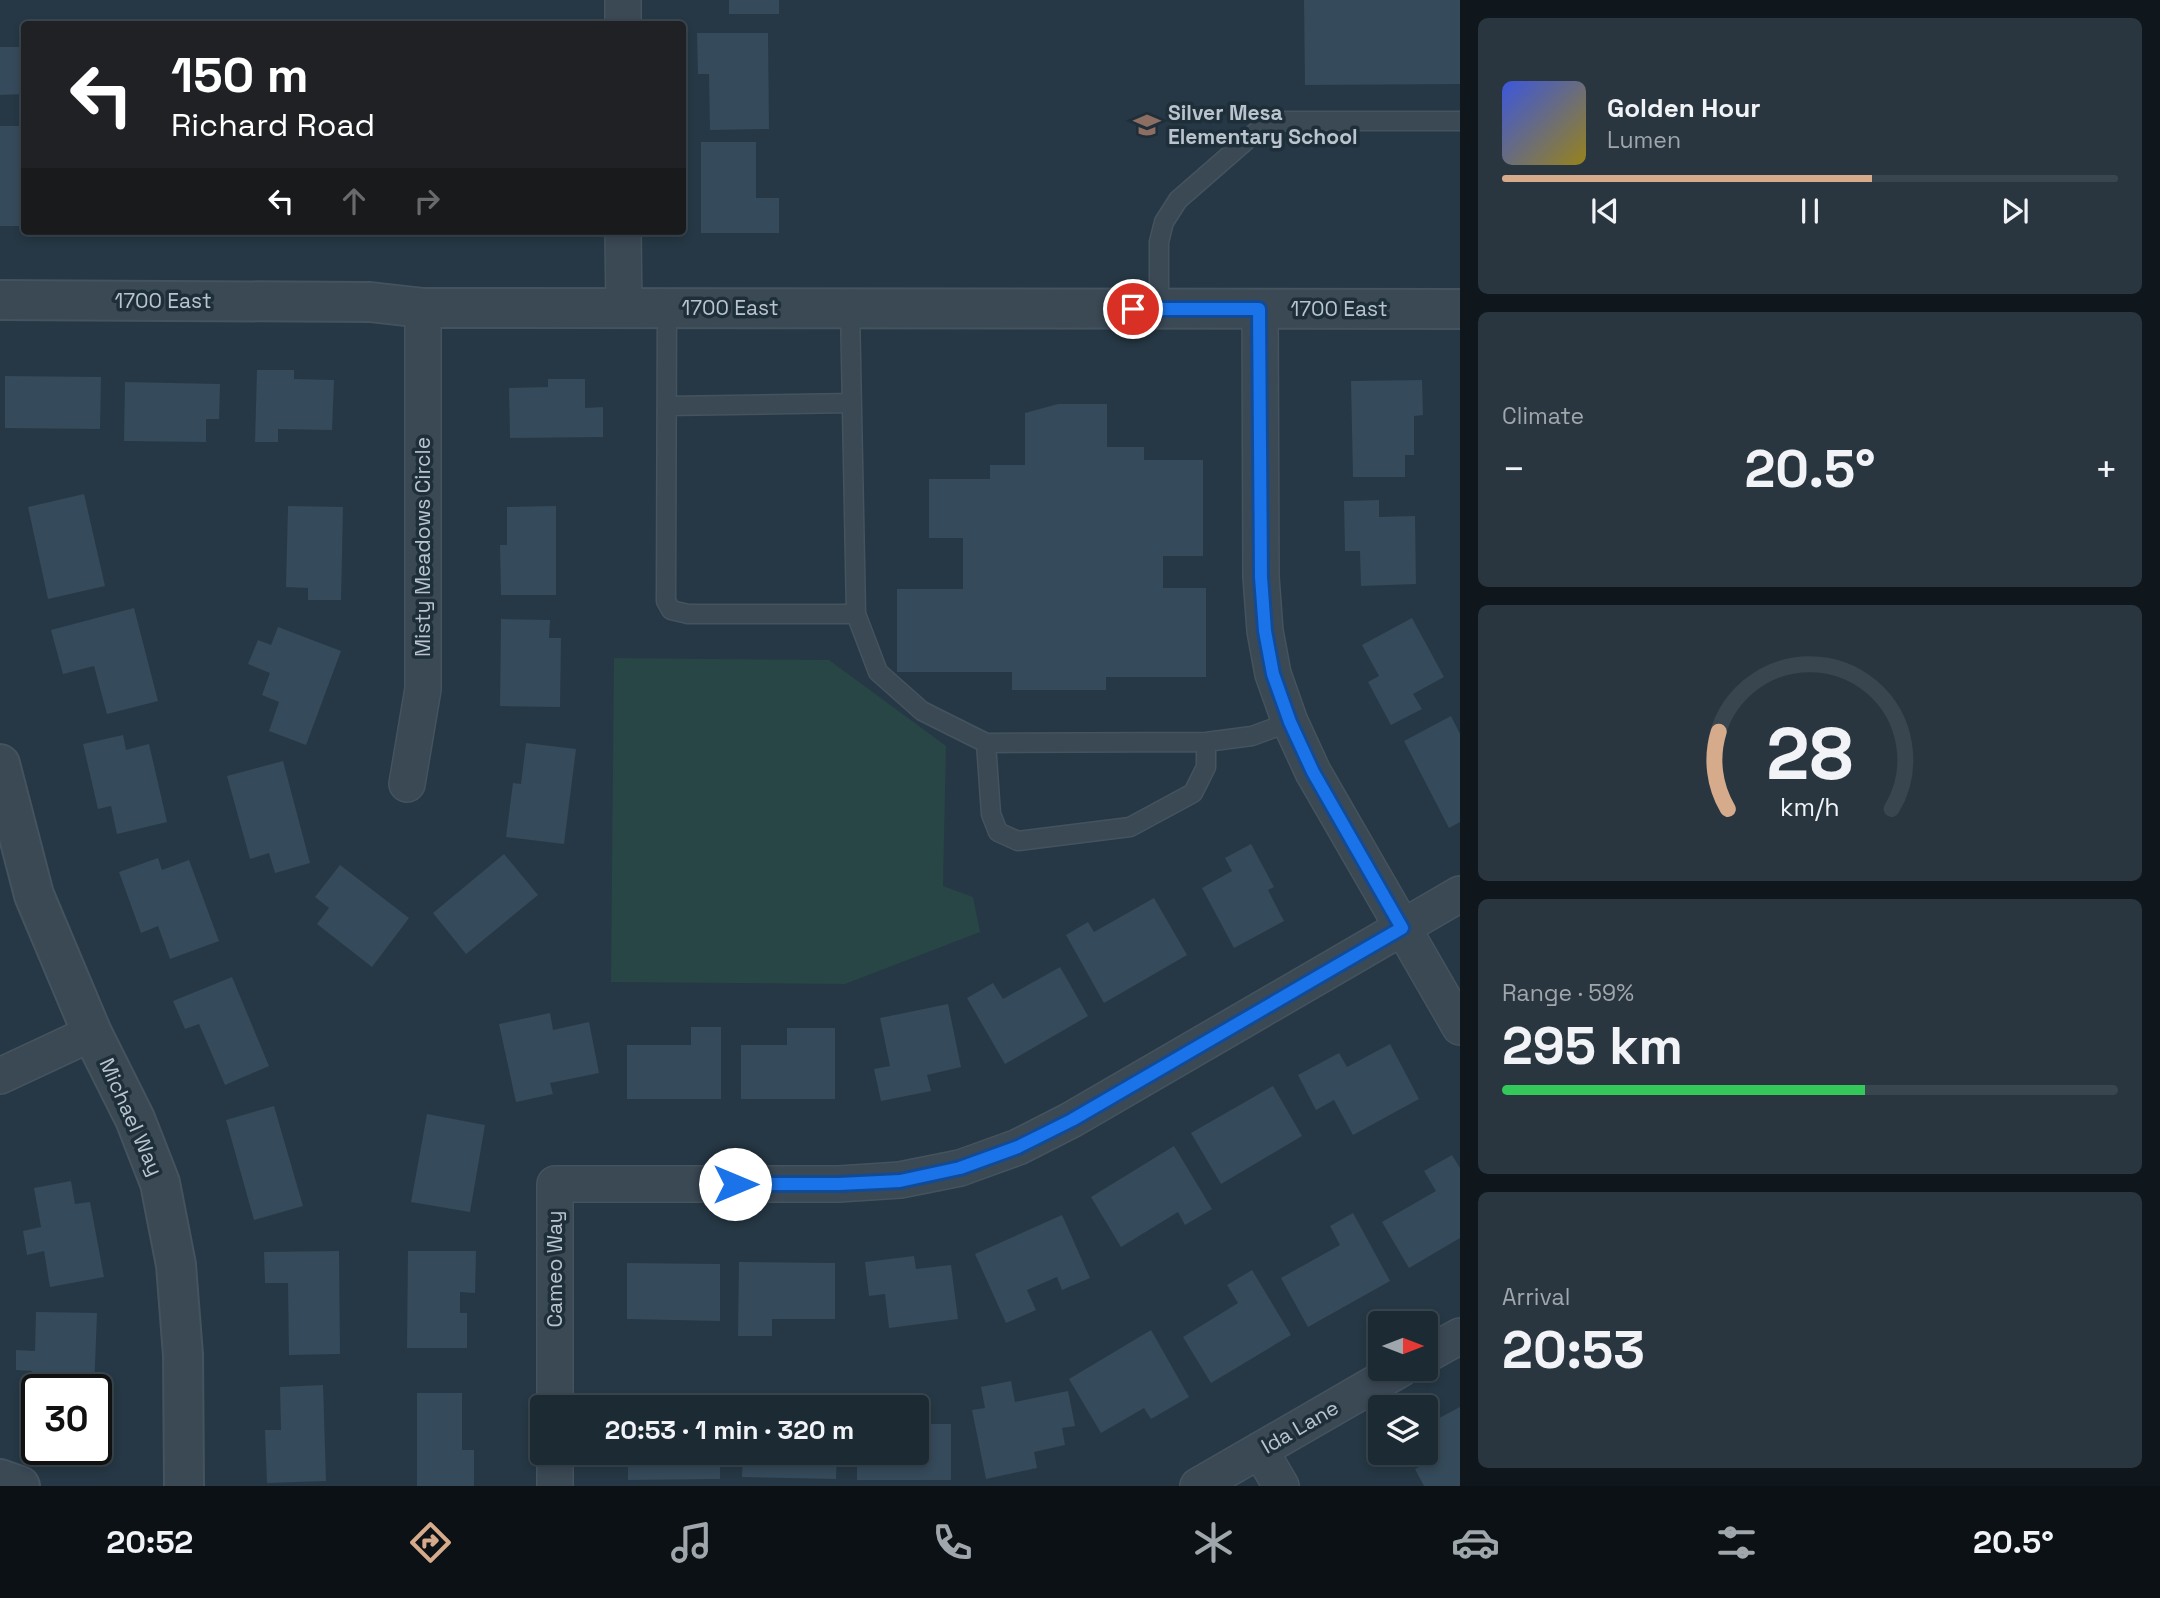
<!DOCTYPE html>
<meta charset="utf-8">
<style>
:root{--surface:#1c2a34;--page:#293640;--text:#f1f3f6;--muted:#a0a7ac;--line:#3a464f;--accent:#d6ab8b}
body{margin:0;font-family:"Space Grotesk",sans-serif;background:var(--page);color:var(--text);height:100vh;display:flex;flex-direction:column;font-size:26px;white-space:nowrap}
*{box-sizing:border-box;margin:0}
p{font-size:23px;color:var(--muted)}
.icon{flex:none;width:38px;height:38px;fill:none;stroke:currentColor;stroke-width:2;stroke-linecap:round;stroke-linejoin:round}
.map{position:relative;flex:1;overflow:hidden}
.side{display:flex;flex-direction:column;gap:18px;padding:18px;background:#0f171d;width:700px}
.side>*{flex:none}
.banner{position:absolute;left:21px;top:21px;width:665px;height:214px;border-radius:7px;box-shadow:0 4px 10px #0003,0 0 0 2px var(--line);background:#202124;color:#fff;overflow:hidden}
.needle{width:46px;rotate:90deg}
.tools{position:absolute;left:1368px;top:1311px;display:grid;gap:14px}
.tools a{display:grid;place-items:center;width:70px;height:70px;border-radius:7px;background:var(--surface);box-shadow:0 4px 10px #0003,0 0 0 2px var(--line);font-size:35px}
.speed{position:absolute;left:21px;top:1374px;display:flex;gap:14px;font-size:35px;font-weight:700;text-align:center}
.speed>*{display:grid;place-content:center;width:91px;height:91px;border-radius:50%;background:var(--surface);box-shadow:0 4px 10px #0003,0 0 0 2px var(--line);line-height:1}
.speed .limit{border:4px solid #111;border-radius:10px;background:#fff;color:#111}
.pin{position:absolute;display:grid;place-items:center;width:60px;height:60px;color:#fff;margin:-30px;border:4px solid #fff;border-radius:50%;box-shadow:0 2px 7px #0007}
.me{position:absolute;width:77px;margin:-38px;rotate:90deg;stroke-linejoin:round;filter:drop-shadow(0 0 5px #0008)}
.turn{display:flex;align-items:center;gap:24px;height:147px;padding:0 35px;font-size:32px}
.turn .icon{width:91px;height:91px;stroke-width:2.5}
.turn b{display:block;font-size:49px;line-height:60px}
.lanes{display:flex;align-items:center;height:66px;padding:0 35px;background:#0003;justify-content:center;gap:35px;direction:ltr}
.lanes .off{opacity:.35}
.big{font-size:52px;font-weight:700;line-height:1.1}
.side .card{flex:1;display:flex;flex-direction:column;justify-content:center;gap:10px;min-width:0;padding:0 24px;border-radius:10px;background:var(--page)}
.side .dial{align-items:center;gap:0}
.dial svg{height:182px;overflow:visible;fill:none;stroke:var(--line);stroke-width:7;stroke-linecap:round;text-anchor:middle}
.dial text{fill:var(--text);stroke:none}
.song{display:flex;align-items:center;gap:21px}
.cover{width:84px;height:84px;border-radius:10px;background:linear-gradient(135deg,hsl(230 70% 55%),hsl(50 70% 35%))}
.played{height:7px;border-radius:4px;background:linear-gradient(90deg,var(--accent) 60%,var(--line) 60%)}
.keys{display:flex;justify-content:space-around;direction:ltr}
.heat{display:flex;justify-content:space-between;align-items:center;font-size:38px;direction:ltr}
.charge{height:10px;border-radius:5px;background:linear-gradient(90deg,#34c759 59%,var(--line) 0)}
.trip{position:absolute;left:530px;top:1395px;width:399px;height:70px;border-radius:7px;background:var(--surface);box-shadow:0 4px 10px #0003,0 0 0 2px var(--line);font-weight:700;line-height:70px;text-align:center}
.dock{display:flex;height:112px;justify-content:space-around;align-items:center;background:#0b1115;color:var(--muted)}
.dock .icon{width:49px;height:49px}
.dock .on{color:var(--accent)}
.dock b{font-size:32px;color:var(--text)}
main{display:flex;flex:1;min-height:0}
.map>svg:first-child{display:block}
</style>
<main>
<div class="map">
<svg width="1460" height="1486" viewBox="0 0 1460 1486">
<rect width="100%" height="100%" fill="#263845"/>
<!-- green -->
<path fill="#284645" d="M614 658 829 660 946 746 943 886 973 897 980 932 845 984 611 982Z"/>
<!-- building -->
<path fill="#354a5a" d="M729 0H779V14H729Z
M1304 0H1460V84L1305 85Z
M697 33H768L769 129 710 130 709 74H698Z
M0 47H24V94L0 95Z
M0 126H24V226H0Z
M701 142H756V198H779V233H701Z
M257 370H294V379L334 380 332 430 278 429V442H255Z
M5 376 101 377 100 429 5 428Z
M548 379H585V408L603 407V437L510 438 509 388 548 387Z
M1422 380 1423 415 1414 416V455H1405V477H1353L1351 381Z
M125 382 220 384 219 419H206V442L124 441Z
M1058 404H1107V447H1144V460H1203V556H1163V588H1206V677H1106V690H1012V672H897V589H963V538H929V479H990V465H1025V413Z
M84 494 105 586 48 599 28 507Z
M1379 500V517L1415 516 1416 584 1361 586 1360 551H1345L1344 501Z
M288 506 343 507 341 600H308V588L286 587Z
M556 506V595H501L500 545H507V507Z
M134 608 158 701 107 714 94 666 63 674 51 630Z
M1412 618 1444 677 1413 694 1422 709 1391 725 1368 682 1379 676 1362 645Z
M501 619 550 620 549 638H561L560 707 500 706Z
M278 627 341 651 306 745 269 731 279 702 262 695 270 673 248 664 258 640 271 645Z
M1451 716 1460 734V822L1449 828 1404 741Z
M123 735 126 750 149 744 167 822 117 834 111 806 98 809 83 744Z
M526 743 576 749 564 844 506 837 513 783 521 784Z
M283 761 310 863 275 873 269 853 250 859 227 776Z
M1251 844 1274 887 1268 890 1284 921 1234 948 1202 888 1232 871 1225 858Z
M504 854 538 895 466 954 433 913Z
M158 858 162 870 189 860 219 941 170 959 158 926 141 933 119 872Z
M340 865 409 918 372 967 317 924 329 908 315 897Z
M1154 898 1187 955 1104 1003 1066 935 1088 922 1094 932Z
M1060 967 1088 1016 1005 1064 967 998 993 983 1003 999Z
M232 977 269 1066 225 1085 199 1024 185 1029 173 1001Z
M948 1004 961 1067 927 1075 931 1091 881 1101 874 1069 890 1066 880 1018Z
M550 1013 553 1030 589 1022 599 1073 550 1083 553 1094 516 1102 499 1024Z
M691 1027H721V1099H627V1045H691Z
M787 1028H835V1099H741V1045H787Z
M1390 1044 1419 1099 1353 1135 1334 1100 1316 1110 1298 1075 1339 1053 1347 1067Z
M1273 1086 1302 1136 1221 1184 1191 1133Z
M274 1106 303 1206 254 1220 226 1120Z
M427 1114 485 1125 470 1212 411 1202Z
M1174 1146 1212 1209 1185 1225 1178 1212 1121 1247 1091 1197Z
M1452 1155 1460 1168V1238L1409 1268 1382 1222 1436 1191 1424 1171Z
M71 1181 75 1204 90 1202 104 1277 50 1287 44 1251 27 1255 23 1231 41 1227 34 1188Z
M1353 1213 1390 1281 1308 1327 1281 1278 1340 1245 1330 1226Z
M1062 1215 1090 1278 1062 1290 1057 1277 1027 1290 1036 1310 1006 1323 975 1254Z
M339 1251 340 1354 289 1355 288 1283H265L264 1252Z
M408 1251H476L475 1293 460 1292V1313H467V1348H407Z
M914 1256 916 1269 951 1265 958 1319 889 1328 885 1294 869 1296 865 1262Z
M739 1262 835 1263V1319H772V1336H738Z
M627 1263 720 1264V1321L627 1319Z
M1252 1270 1291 1335 1211 1383 1183 1337 1238 1303 1227 1285Z
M36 1312 97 1313 94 1390H37V1410H31L32 1371 16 1370V1350L35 1351Z
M1151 1330 1189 1397 1151 1419 1144 1408 1101 1433 1069 1379Z
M1011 1381 1015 1402 1068 1391 1075 1426 1062 1428 1065 1445 1034 1452 1037 1468 986 1479 972 1410 985 1408 981 1387Z
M323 1385 326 1481 267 1483 265 1430H281L280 1387Z
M417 1393H462V1450H474V1486H417Z
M857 1404H888V1407H857Z
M1460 1407V1486H1424L1415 1469 1426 1464 1420 1452H1426V1425Z
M917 1424H951V1480H857V1452H917Z
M628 1452H720V1479L628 1480Z
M743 1452H837L836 1479 742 1477Z"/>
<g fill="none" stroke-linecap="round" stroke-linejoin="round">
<!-- service casing -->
<g stroke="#44535e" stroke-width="21">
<path id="service" d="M667 308 666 601 671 610 688 614H856L878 672 922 711 986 743 991 814 998 832 1018 841 1130 827 1193 793 1206 767V742L986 743
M850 308 856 614
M1159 308V242L1164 222 1178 200 1256 132 1285 121H1460
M667 406 852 403
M1206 742 1252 736 1290 722"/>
</g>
<!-- minor casing -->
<g stroke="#44535e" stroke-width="38">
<path id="minor" d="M623 0V24
M623 231 624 308
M1260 308 1261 577 1265 631 1273 674 1290 722 1313 772 1460 1027
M407 784 423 689V308
M0 1076 92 1033
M1426 1355 1460 1336
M555 1407V1184H839L900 1180 960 1168 1018 1147 1071 1120 1460 894
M1260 1450 1281 1486
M555 1452V1486
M1198 1486 1402 1368"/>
</g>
<!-- tertiary casing -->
<g stroke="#44535e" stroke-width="42">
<path id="tertiary" d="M0 300 370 302 423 308 1460 309
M0 764 34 895 92 1033 135 1119 160 1183 176 1265 183 1355 184 1486
M0 1479 20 1486"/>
</g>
<!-- service -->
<use href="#service" stroke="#3b4955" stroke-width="18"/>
<!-- minor -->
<use href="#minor" stroke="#3b4955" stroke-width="35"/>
<!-- tertiary -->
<use href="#tertiary" stroke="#3b4955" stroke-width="38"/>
</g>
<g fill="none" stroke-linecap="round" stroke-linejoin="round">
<!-- route casing -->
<g stroke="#114b97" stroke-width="18">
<path id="route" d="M735 1184H839L900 1181 960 1168 1018 1147 1072 1120 1402 928 1313 772 1290 722 1273 674 1265 631 1261 577 1259 309H1133"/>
</g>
<!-- route -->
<use href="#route" stroke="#1a73e8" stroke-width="12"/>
</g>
<!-- icons -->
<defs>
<g id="school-bare" transform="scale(2.1)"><path d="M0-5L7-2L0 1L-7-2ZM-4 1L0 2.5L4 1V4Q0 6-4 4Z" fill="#8d6e63" stroke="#1f2f3a" stroke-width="2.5" paint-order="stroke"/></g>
</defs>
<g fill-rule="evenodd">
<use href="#school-bare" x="1147" y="125"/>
</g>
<g text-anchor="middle" stroke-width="7" stroke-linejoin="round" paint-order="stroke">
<!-- poi labels -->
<g font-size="21" font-weight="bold" fill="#b9c4ce" stroke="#1f2f3a" text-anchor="start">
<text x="1168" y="120">Silver Mesa<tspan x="1168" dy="24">Elementary School</tspan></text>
</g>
<!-- street labels -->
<g font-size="21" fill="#b9c4ce" stroke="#1f2f3a">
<text x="163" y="308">1700 East</text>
<text x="730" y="315">1700 East</text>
<text x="1339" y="316">1700 East</text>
<text transform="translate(423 547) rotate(-90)" y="7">Misty Meadows Circle</text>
<text transform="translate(131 1117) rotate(66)" y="7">Michael Way</text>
<text transform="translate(555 1269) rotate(-90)" y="7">Cameo Way</text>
<text transform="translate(1300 1427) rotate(-30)" y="7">Ida Lane</text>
</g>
</g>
</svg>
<div class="tools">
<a><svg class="needle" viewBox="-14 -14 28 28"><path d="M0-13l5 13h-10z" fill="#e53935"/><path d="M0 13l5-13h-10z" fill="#a0a7ac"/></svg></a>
<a><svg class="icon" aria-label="layers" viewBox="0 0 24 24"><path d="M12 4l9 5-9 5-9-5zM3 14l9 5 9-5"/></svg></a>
</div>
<div class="speed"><div class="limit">30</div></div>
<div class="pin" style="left:1133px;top:309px;background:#d93025"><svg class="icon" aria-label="arrive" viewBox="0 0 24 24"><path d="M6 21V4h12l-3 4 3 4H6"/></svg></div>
<svg class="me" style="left:735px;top:1184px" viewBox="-20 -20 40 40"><circle r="19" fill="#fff"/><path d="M0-13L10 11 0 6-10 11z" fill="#1a73e8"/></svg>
<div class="trip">20:53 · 1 min · 320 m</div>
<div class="banner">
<div class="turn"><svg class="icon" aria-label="left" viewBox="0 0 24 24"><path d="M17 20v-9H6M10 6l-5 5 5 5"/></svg><div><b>150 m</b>Richard Road</div></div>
<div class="lanes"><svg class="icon" aria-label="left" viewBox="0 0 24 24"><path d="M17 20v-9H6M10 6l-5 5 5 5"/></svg><svg class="icon off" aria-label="ahead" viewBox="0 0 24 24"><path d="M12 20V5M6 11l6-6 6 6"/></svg><svg class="icon off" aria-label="right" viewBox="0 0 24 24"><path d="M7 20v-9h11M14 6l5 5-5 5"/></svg></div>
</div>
</div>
<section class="side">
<div class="card">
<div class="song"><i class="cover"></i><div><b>Golden Hour</b><p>Lumen</p></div></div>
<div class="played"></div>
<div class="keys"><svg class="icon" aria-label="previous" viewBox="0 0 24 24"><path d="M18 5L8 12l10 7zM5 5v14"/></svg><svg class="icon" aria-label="pause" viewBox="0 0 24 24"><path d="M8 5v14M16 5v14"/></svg><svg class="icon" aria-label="next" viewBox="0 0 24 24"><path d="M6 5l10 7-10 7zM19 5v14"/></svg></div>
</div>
<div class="card"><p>Climate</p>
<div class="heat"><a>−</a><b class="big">20.5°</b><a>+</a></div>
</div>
<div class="card dial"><svg viewBox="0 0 100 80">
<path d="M14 69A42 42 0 1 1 86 69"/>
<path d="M14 69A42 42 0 0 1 10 35" stroke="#d6ab8b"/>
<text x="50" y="56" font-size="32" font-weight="700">28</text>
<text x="50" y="72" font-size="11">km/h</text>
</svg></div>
<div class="card"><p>Range · 59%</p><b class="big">295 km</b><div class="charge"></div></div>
<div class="card"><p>Arrival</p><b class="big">20:53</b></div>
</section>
</main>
<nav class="dock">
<b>20:52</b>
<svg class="icon on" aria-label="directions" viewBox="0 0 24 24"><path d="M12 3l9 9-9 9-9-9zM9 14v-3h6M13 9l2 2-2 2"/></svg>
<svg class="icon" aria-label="music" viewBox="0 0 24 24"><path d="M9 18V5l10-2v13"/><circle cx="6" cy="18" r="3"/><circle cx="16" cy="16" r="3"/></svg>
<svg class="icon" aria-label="phone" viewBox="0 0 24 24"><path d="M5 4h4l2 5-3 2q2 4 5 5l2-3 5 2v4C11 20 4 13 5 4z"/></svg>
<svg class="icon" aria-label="climate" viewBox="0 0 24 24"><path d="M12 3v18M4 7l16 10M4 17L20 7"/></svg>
<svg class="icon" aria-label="car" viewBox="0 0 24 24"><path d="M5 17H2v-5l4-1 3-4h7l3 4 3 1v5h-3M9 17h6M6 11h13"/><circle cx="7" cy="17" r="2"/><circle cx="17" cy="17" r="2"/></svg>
<svg class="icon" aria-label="filters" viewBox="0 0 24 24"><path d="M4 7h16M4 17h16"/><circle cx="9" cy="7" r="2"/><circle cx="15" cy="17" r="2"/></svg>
<b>20.5°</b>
</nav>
